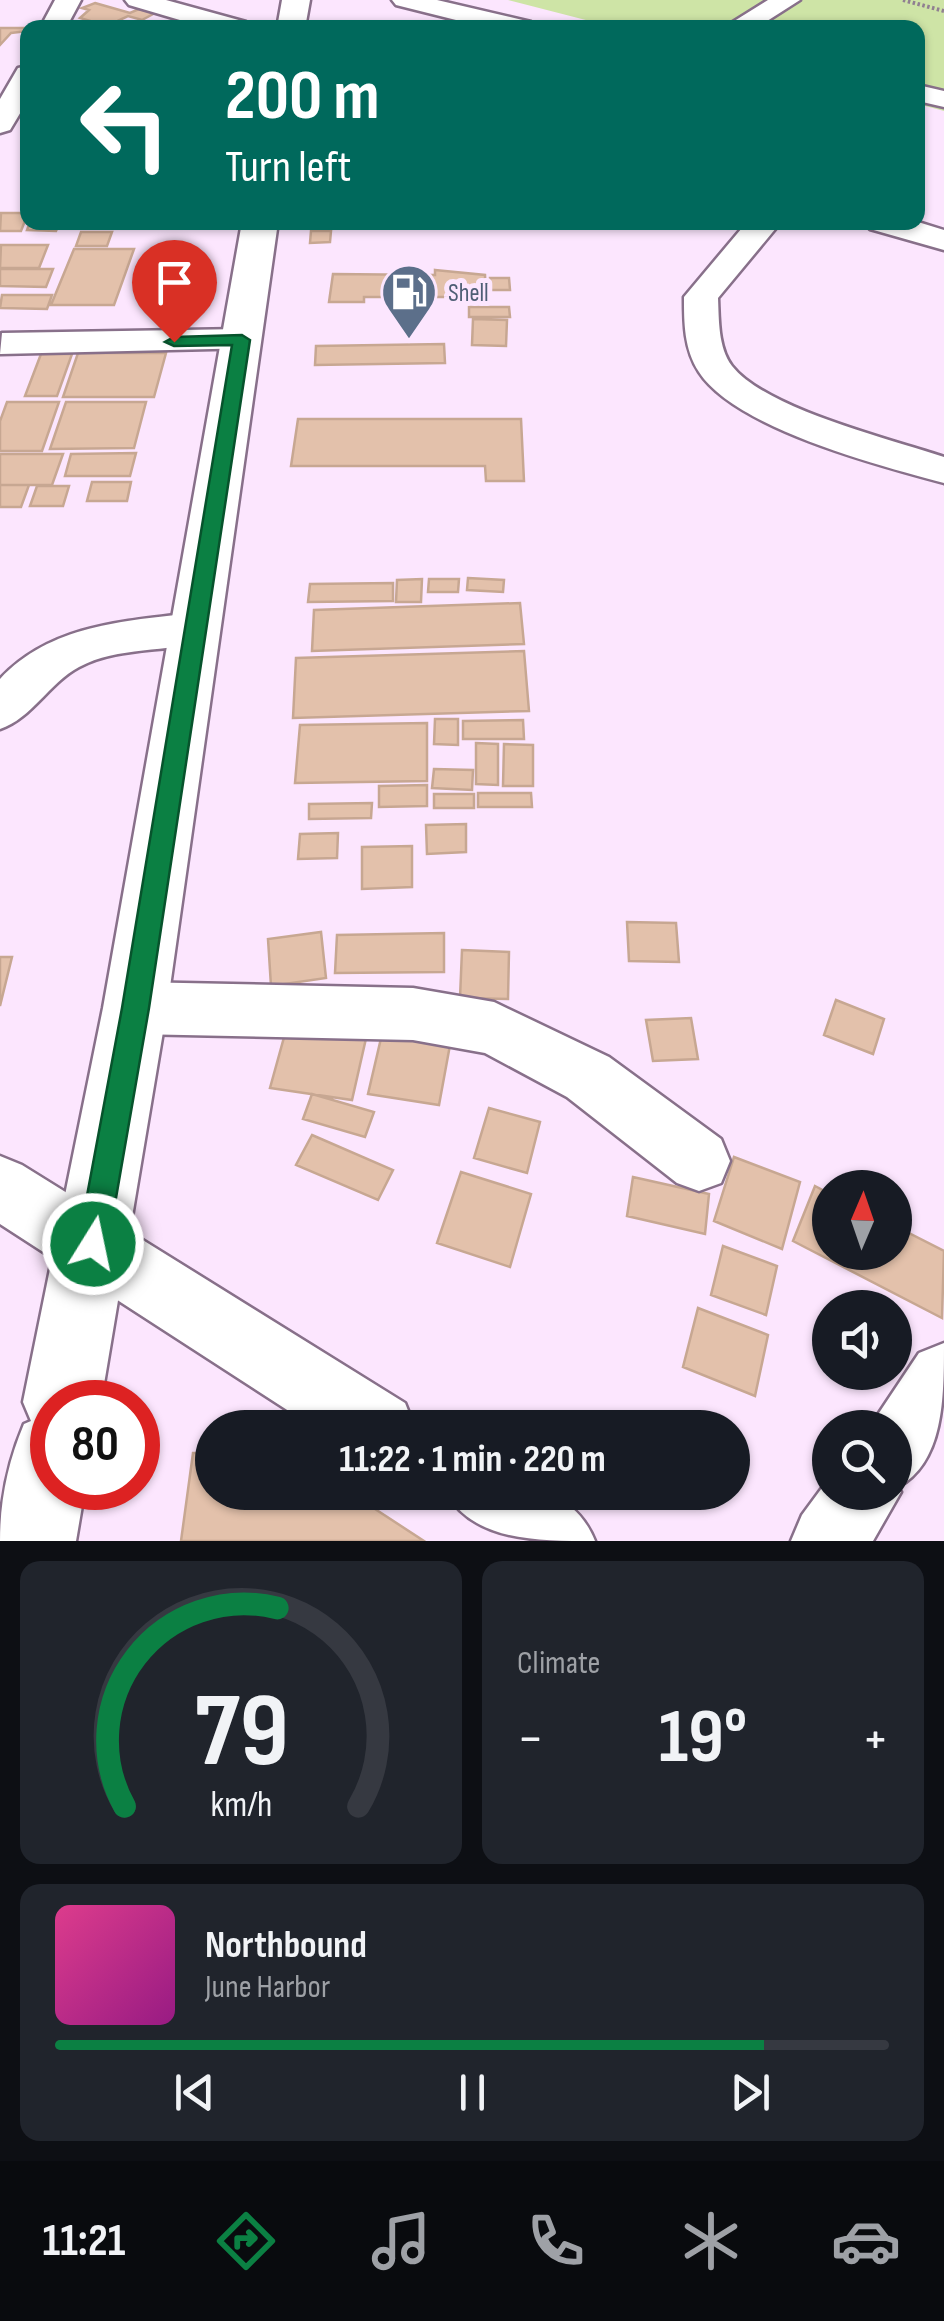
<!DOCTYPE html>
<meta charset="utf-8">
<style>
:root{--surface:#171b24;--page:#20242c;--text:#f1f3f6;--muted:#9ea1a6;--line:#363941;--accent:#0b8043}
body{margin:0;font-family:"Sofia Sans Condensed",sans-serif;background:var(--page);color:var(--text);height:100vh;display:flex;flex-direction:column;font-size:38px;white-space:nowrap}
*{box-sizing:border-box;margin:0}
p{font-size:32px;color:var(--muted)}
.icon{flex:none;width:55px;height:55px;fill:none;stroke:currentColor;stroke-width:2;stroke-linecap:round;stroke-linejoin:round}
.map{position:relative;height:1541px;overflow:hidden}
.details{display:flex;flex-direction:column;gap:20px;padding:20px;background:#0d0f14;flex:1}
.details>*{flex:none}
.hud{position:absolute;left:20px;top:20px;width:905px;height:210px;border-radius:20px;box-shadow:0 2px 8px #0004;background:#00695c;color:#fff;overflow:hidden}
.needle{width:65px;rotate:2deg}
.tools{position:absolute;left:812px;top:1170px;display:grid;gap:20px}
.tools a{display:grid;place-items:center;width:100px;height:100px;border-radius:50%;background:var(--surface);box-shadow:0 2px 8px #0004;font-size:50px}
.speed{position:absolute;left:30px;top:1380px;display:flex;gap:20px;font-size:50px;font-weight:700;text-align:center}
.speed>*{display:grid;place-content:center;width:130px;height:130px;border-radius:50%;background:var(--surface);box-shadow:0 2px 8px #0004;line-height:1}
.speed .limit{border:15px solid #d22;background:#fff;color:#111}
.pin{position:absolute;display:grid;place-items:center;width:85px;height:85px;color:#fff;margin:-102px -42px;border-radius:50% 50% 50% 0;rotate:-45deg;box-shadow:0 0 10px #0007}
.pin .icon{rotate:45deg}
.me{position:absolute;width:110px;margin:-55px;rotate:10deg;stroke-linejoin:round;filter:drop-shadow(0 0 8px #0008)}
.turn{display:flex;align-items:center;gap:35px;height:210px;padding:0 40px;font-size:45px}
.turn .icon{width:130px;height:130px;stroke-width:2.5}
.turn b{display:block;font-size:70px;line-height:85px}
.big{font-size:75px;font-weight:700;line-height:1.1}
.details .widget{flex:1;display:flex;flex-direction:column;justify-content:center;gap:15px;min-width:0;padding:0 35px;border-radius:20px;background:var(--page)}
.details .dial{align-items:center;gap:0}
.dial svg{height:260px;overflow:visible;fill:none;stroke:var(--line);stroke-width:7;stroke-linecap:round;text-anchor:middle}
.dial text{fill:var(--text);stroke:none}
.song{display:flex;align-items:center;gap:30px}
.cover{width:120px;height:120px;border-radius:15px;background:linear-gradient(135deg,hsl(330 70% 55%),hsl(310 70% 35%))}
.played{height:10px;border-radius:5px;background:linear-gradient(90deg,var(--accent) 85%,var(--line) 85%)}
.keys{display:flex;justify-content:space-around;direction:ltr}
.heat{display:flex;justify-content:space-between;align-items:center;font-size:55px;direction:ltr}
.details .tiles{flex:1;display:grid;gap:20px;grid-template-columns:1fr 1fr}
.widget:last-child{grid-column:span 2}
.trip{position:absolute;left:195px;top:1410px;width:555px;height:100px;border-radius:50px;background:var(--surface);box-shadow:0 2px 8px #0004;font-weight:700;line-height:100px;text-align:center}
.menu{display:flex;height:160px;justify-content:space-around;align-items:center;background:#090b0e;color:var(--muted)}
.menu .icon{width:70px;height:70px}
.menu .on{color:var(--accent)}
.menu b{font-size:45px;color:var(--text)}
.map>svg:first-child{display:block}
</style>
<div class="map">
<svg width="944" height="1541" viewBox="0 0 944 1541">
<rect width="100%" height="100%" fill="#fce6fe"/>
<!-- green -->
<path fill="#cee4a6" d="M508 0H944V111L918 104V28L613 27Z"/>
<!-- building -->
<path fill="#e3c1ab" stroke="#c7a792" stroke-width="2.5" d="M95 3 130 13 139 9 155 13 142 20 128 16 107 26 80 18 89 10 82 8Z
M0 28H28V31L11 33 0 45Z
M1 213H28L21 231H0Z
M30 222H60L56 231 27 230Z
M90 222H133L131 228H88Z
M311 231H331L330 242 310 243Z
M81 232H112L107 246H76Z
M1 245H48L39 268H0Z
M74 249H134L114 305H51Z
M0 269H53L46 287 0 286Z
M435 270 485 275 486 297H364V302H329L333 274 435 275Z
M490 278H509L510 290H490Z
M2 295H52L47 309 0 308Z
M469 307H509L510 317H469Z
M473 319 507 320 506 346 472 345Z
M444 344 445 363 315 365 316 346Z
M78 353H166L154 397H63Z
M41 354H72L57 396H25Z
M7 402H59L42 451H0V421Z
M66 402H146L134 448 50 449Z
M298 419H521L524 481H486L485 466H291Z
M136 453 130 476H65L71 454Z
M0 454H63L52 485H0Z
M92 482H131L127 501H87Z
M0 485H29L21 507H0Z
M37 486H69L63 506H30Z
M468 578 504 580 503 592 467 590Z
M422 579 421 602H396L397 580Z
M429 579H459L458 592H428Z
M393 583V601L308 602 310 584Z
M520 603 524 644 312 651 314 610Z
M524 651 529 711 293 718 296 658Z
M435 719H458V745L434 744Z
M523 720 524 739H463V721Z
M427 723V781L295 783 300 725Z
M476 743 498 744V785L476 784Z
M504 744 533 745V786H503Z
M434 769 473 770 472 790 432 788Z
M427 785V806L379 807V786Z
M478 793H531L532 807H478Z
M434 794H474V808H434Z
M372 803 371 818 309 819V804Z
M466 824V852L427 854 426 825Z
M338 833 337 858 298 859 300 834Z
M412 846V887L362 889V847Z
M627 922 676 923 679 962 629 961Z
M321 932 326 978 271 986 268 939Z
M444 933V972L335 973 337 935Z
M462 950 509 952 508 999 460 998Z
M0 957H12L0 1006Z
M836 1000 884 1019 873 1054 824 1035Z
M691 1018 698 1059 653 1061 646 1020Z
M288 1023 367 1034 352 1100 270 1088Z
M382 1034 450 1045 439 1105 368 1094Z
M312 1094 374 1112 365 1137 303 1119Z
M489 1108 540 1122 527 1173 474 1158Z
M312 1135 393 1170 378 1200 296 1165Z
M734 1157 800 1182 782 1249 714 1221Z
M461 1172 531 1194 510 1267 437 1243Z
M633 1177 709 1194 705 1234 627 1216Z
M815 1186 830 1194V1252H895V1226L944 1251 942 1318 793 1241Z
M723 1246 777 1266 766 1315 711 1295Z
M698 1308 768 1335 755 1396 683 1367Z
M193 1453H212V1492H349L424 1541H181Z"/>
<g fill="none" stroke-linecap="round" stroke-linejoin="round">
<!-- minor casing -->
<g stroke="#88708a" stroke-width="5">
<path id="minor" d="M55 0H81L66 28H40Z
M125 0H166L246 22 250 28H207L129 5Z
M392 0H437L531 22 535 28H488L396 5Z
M768 0H800L756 28H723Z
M28 66V100L10 130 0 133V99L18 68Z
M918 85 944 91V107L918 101Z
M747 222H781L718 298C719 319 718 348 732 366 766 409 890 439 944 457V483C880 466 735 428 699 372 684 349 684 323 684 297Z
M865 222H918L944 230V250L870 229Z
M242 329 255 332 260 340 255 348 0 354 2 333Z
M193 613 209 618 216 629 209 640C167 653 118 646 79 667 49 683 31 719 0 729V679C50 625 124 621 193 613Z
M135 982 413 988 494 1002 609 1057 721 1139 730 1161 721 1183 699 1191 677 1183 567 1097 485 1053 413 1040 135 1034 115 1026 106 1008 115 990Z
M0 1156 22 1165 405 1403 415 1428H315L0 1224Z
M944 1343C944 1398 944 1462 898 1487L901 1492 873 1541H791L802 1515 830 1477V1492H895V1428H869L919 1353Z
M446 1492C506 1492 568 1475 595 1541 536 1541 473 1541 446 1492Z"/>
</g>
<!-- highway casing -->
<g stroke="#88708a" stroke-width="5">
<path id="highway" d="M282 0H310L305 28H277Z
M242 222H278L167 1008 101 1402H52V1488H85L76 1541H0C0 1500 8 1462 24 1424L31 1421 23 1402 103 1008Z"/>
</g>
<!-- path -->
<path stroke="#908091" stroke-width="4" stroke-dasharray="2.5 2.5" stroke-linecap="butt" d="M903 0 944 11"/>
<!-- minor -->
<use href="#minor" fill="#fff" fill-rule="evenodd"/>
<!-- highway -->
<use href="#highway" fill="#fff" fill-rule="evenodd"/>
</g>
<!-- route -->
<path fill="#0b8043" stroke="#07532c" stroke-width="2.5" d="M242 335 250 340 149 1008 108 1244 104 1255 93 1259 82 1255 78 1244 122 1008 232 345 174 346 165 342 174 337Z"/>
<!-- icons -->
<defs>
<g id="fuel-pin" transform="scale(2.875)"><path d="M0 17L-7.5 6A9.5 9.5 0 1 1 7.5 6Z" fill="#5c6f8a" stroke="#fce6fe"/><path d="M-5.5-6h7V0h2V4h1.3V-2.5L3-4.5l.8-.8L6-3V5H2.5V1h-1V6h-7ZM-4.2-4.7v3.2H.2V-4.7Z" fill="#fff"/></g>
</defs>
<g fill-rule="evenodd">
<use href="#fuel-pin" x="409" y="292"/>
</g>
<g text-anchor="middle" stroke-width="10" stroke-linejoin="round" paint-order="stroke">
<!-- far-service labels -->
<g font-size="25" fill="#4e5e75" stroke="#fce6fe" text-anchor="start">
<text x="448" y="301">Shell</text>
</g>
</g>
</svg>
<div class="tools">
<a><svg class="needle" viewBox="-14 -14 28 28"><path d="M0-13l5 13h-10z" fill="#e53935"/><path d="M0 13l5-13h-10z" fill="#9ea1a6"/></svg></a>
<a><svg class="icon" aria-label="sound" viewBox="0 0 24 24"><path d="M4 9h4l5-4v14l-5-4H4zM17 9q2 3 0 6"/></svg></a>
<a><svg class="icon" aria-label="search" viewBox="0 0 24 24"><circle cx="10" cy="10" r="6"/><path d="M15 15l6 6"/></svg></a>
</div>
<div class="speed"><div class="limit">80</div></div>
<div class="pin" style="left:174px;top:342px;background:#d93025"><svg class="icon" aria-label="arrive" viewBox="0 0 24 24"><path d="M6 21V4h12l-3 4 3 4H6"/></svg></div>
<svg class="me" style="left:93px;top:1244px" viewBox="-20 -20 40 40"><circle r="17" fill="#0b8043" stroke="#fff" stroke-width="3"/><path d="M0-11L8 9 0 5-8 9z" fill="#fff"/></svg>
<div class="trip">11:22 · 1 min · 220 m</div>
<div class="hud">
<div class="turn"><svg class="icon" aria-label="left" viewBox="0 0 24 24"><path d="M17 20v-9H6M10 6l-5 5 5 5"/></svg><div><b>200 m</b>Turn left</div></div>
</div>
</div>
<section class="details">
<div class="tiles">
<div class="widget dial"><svg viewBox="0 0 100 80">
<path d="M14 69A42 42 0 1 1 86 69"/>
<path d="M14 69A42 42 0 0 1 61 8" stroke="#0b8043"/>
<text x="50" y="56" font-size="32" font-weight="700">79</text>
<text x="50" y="72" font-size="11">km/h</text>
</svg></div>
<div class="widget"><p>Climate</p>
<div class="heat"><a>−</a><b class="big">19°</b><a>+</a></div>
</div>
<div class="widget">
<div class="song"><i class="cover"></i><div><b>Northbound</b><p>June Harbor</p></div></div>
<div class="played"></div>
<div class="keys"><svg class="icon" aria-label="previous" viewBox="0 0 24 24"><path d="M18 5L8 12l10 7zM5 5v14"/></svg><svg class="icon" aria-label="pause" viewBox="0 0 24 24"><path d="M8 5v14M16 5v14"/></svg><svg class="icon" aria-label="next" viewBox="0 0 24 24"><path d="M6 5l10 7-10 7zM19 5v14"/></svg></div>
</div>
</div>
</section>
<nav class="menu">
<b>11:21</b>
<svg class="icon on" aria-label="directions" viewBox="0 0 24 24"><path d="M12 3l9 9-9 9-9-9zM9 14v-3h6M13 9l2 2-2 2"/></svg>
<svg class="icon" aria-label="music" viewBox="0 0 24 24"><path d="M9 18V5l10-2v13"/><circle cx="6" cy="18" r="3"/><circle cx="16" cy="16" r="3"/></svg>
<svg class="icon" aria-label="phone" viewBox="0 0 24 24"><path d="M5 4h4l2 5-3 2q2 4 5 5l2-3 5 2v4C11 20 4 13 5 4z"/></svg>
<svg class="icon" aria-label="climate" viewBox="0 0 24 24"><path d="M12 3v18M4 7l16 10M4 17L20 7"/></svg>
<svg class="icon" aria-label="car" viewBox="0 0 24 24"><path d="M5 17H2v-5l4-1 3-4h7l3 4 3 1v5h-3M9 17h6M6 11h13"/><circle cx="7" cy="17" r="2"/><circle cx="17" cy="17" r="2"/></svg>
</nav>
